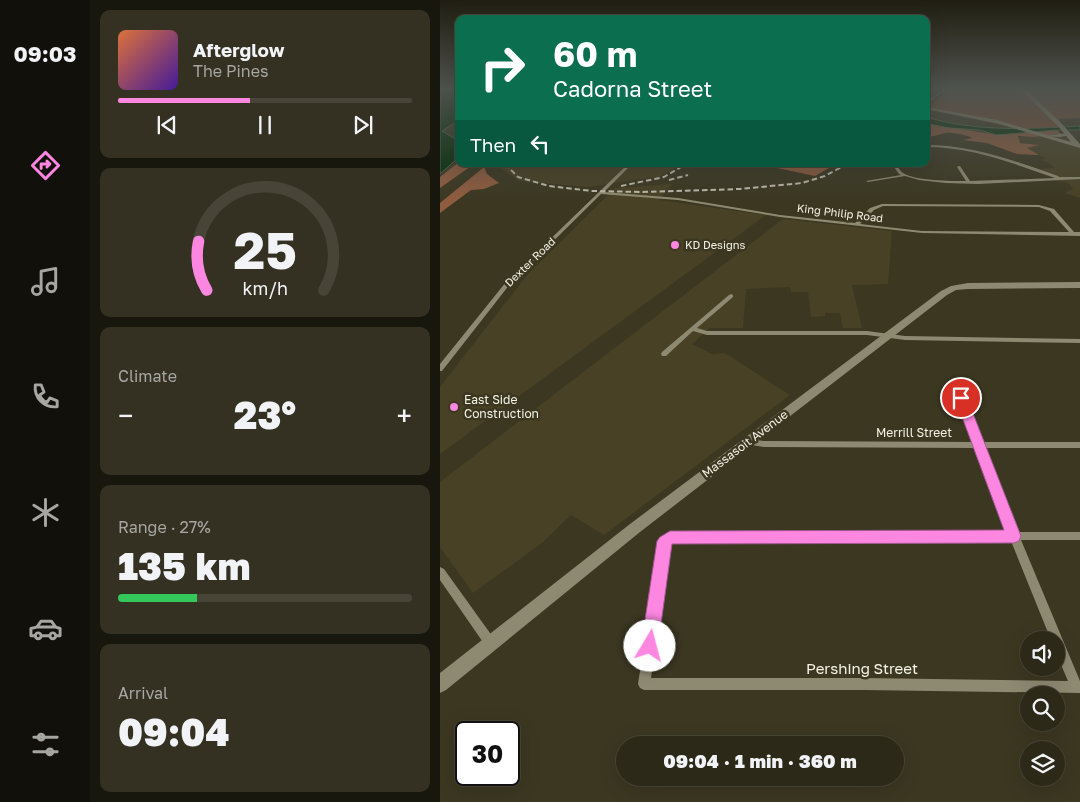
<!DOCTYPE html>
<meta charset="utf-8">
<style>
:root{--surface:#2c2919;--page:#343122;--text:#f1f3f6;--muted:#a6a6a2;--line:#484538;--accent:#fd86e1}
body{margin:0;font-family:"Golos Text",sans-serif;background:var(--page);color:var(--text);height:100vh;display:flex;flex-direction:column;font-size:19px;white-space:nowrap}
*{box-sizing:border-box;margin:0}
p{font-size:16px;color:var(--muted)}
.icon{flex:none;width:28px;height:28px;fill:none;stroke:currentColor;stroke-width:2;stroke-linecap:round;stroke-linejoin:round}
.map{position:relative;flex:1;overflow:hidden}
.details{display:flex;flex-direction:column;gap:10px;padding:10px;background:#18170e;width:350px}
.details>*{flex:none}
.banner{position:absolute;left:15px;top:15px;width:475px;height:152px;border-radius:10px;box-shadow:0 5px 20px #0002,0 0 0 1px var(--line);background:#0b6e4f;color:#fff;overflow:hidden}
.controls{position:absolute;left:580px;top:631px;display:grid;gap:10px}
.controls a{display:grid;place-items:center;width:45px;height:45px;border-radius:50%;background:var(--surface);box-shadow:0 5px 20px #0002,0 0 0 1px var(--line);font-size:25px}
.speed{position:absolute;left:15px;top:721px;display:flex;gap:10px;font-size:25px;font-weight:700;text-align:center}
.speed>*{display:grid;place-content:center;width:65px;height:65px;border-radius:50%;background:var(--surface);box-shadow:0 5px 20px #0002,0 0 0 1px var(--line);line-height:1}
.speed .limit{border:2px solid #111;border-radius:8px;background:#fff;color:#111}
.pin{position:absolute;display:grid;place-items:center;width:42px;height:42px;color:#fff;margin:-21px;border:2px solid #fff;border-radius:50%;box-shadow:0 1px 5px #0007}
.me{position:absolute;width:55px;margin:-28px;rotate:8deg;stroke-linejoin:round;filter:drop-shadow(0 0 4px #0008)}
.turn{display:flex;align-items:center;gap:18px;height:105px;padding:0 15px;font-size:22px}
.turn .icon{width:65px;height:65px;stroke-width:2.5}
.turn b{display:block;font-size:35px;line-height:42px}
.then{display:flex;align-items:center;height:48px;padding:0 15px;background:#0003;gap:10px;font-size:19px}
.big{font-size:38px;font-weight:800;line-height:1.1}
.details .widget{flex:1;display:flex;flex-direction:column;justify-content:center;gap:8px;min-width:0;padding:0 18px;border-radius:10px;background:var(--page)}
.details .dial{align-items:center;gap:0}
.dial svg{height:130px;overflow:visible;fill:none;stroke:var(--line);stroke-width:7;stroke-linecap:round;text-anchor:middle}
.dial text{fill:var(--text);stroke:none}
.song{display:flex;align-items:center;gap:15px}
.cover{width:60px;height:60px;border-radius:8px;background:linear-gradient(135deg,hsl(20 70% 55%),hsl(260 70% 35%))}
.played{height:5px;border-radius:2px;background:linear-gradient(90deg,var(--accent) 45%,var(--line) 45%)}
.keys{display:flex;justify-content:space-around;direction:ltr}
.heat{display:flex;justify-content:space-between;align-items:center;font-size:28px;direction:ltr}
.charge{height:8px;border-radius:4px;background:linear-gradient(90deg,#34c759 27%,var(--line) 0)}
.trip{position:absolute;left:176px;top:736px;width:288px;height:50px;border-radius:25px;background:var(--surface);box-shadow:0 5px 20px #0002,0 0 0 1px var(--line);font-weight:800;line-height:50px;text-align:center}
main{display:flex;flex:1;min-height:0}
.tab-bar{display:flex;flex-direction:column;width:90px;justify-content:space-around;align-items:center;background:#12100a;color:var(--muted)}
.tab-bar .icon{width:35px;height:35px}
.tab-bar .on{color:var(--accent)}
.tab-bar b{font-size:22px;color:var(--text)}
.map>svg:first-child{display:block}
</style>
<main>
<nav class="tab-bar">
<b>09:03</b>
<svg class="icon on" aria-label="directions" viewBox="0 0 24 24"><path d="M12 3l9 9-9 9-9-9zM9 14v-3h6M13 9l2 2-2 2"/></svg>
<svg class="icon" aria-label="music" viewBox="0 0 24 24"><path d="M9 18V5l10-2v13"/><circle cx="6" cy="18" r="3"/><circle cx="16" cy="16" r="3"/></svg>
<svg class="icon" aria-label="phone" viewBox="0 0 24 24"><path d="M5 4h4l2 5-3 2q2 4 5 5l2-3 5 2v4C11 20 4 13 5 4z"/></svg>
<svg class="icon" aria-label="climate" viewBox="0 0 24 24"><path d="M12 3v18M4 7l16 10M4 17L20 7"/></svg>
<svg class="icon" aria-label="car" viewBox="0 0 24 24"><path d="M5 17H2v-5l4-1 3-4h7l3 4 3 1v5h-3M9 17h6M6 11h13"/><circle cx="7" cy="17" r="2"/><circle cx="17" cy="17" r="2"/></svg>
<svg class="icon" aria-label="filters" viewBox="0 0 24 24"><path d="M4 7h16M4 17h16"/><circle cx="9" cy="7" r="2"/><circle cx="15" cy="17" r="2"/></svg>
</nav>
<section class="details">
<div class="widget">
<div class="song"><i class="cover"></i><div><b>Afterglow</b><p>The Pines</p></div></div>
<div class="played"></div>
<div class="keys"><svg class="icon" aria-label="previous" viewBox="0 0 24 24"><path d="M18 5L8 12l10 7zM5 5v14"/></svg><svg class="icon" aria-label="pause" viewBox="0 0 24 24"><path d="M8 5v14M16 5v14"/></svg><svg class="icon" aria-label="next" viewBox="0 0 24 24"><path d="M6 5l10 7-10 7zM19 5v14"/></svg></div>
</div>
<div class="widget dial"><svg viewBox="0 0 100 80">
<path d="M14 69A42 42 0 1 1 86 69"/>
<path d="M14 69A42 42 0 0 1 9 39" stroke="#fd86e1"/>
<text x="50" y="56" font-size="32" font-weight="700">25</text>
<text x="50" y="72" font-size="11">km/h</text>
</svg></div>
<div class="widget"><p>Climate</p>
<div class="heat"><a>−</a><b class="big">23°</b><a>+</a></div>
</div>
<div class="widget"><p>Range · 27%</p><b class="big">135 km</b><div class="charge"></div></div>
<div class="widget"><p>Arrival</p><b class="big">09:04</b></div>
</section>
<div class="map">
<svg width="640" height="802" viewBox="0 0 640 802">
<rect width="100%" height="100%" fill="#3b3721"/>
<!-- built -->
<path fill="#484125" d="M621 134 640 146V198L625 193 633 189 629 184 626 182 615 181 616 178 599 169 614 168 609 163 600 160 606 159 604 157 587 150V148L597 145 579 143 577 137Z
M58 164H242L222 176 148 187 79 181 57 165Z
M232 184 219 200 326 215 0 454V387L88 274 175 188Z
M343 219 452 231 448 284 412 285 422 328H403L400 313H385V316L371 317 368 292H351L350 287 306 289 303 328H270L252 344 272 354 285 353 350 395 164 535 131 515 102 543 33 593 0 547V482Z"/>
<!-- green -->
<path fill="#7c4b30" d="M509 89H640V118L619 119 622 127 580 129 487 109Z"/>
<!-- forest -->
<path fill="#8f5c40" d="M486 123 557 135 617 130 621 134 593 137 578 136 580 143 599 145 587 148 599 155 577 154 547 143 523 140 532 138C528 135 511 132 505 133 499 134 493 138 486 136Z
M19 162 34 164 0 188V177Z
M318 164H396L375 176Z
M44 167 47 174 59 183 44 189 31 190 0 213V203Z"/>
<!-- water -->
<path fill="#022e08" stroke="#4b694b" d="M19 89V120L2 131 19 141V157L0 174V91Z
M486 117C537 132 588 129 640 126V130H617L557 135 539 130 510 128 489 124 486 123Z"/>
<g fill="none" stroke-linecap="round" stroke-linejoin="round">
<!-- minor -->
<path fill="#8e8971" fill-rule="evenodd" d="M486 145C533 145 575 161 618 176L619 177H640V179L538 184 506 183 479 180 465 176 428 182 426 181 461 175 459 174 452 164H456C458 167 460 171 463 173 477 181 510 181 526 181L517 167 519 166H520L530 181 615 178C572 163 532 147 486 147Z
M188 164H192L164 192 238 198 340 215 415 223 430 208 442 204 599 205 614 209 634 232H640V236L482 233 340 217 238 200 161 194 70 284 2 371H0V364L66 282ZM443 206 599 207 610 211 629 232 482 231 420 224 434 210Z
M291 294 293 295V297L257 328 267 331H427L465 336 640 339V343L465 340 427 335H267L253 331 226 356H222L221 354 222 352 289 295Z
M512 380H518L519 382 542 442H640V448H544L577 532H640V540H581L640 681V693L424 690H204L200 688 198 684 220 541C222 537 226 535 230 534L568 532 536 448 324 447 305 444 304 442 305 440 308 439 324 441 534 442 511 382ZM571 541 611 640H616V653L628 681 424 678H211L229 543 231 542Z
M0 567 4 569 55 640 57 644 55 648 51 650 47 648 0 580Z"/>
<!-- tertiary -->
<path fill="#8e8971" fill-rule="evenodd" d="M628 133 630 135 620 137 604 136Z"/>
<!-- secondary -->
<path fill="#8e8971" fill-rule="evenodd" d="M580 89H585L622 124 640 144V148L556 123 486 109V107L557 120 631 142 618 126Z
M640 282V288L528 289 516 290 507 295 200 532 6 690 0 693V673L190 524 501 291 511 286 528 283Z"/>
<!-- rail-far1 -->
<path stroke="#bebbac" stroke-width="1" stroke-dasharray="4.5 2" stroke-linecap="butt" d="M486 104 505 89"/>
<!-- rail -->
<path stroke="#bebbac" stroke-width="2" stroke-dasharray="5.5 3" stroke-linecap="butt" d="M65 164 78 177 109 186 152 191 202 192 300 189 362 183 385 176 407 164
M229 180 248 175
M181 186 224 177 246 164"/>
</g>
<!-- sky -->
<linearGradient id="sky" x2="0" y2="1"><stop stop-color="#201e12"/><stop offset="0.44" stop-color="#4f534e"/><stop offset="1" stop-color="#4f534e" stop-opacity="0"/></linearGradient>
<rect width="640" height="201" fill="url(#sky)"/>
<!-- route -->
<path fill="#fd86e1" stroke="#a45792" d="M521 394 527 398 581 536 579 541 574 543 232 544 218 646 216 652 210 655 204 652 201 646 217 541 220 537 230 531 564 530 515 398Z"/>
<!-- markers -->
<g fill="#fd86e1" stroke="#3b3721" stroke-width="2">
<circle cx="235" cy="245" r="5"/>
<circle cx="14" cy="407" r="5"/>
</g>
<g text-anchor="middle" stroke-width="5" stroke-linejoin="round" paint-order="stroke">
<!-- far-street labels -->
<g font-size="11" fill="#f5f3e6" stroke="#3b3721">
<text transform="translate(400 213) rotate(7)" y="4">King Philip Road</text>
<text transform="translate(90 262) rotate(-44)" y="4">Dexter Road</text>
</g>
<!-- far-poi labels -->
<g font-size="11" fill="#f5f3e6" stroke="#3b3721" text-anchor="start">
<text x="245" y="249">KD Designs</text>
</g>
<!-- poi labels -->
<g font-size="12" fill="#f5f3e6" stroke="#3b3721" text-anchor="start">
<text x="24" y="404">East Side<tspan x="24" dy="14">Construction</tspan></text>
</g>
<!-- street labels -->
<g font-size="12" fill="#f5f3e6" stroke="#3b3721">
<text x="474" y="437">Merrill Street</text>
<text transform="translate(305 444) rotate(-37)" y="4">Massasoit Avenue</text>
</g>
<!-- near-street labels -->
<g font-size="15" fill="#f5f3e6" stroke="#3b3721">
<text x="422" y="674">Pershing Street</text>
</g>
</g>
</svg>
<div class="controls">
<a><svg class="icon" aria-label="sound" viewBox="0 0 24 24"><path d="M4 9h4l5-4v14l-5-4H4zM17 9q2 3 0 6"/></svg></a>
<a><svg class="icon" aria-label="search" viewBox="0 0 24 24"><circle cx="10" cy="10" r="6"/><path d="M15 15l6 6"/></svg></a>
<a><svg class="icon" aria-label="layers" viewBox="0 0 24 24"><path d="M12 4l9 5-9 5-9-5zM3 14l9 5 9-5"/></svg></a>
</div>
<div class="speed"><div class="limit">30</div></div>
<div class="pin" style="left:521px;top:398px;background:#d93025"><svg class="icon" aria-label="arrive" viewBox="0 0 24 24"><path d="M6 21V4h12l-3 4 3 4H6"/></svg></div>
<svg class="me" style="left:210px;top:646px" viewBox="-20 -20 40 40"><circle r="19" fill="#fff"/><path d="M0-13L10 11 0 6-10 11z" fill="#fd86e1"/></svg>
<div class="trip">09:04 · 1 min · 360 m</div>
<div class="banner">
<div class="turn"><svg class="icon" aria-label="right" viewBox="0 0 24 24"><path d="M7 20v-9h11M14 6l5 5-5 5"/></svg><div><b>60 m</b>Cadorna Street</div></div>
<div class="then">Then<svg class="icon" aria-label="left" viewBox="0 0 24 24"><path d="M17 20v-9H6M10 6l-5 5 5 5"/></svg></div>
</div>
</div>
</main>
